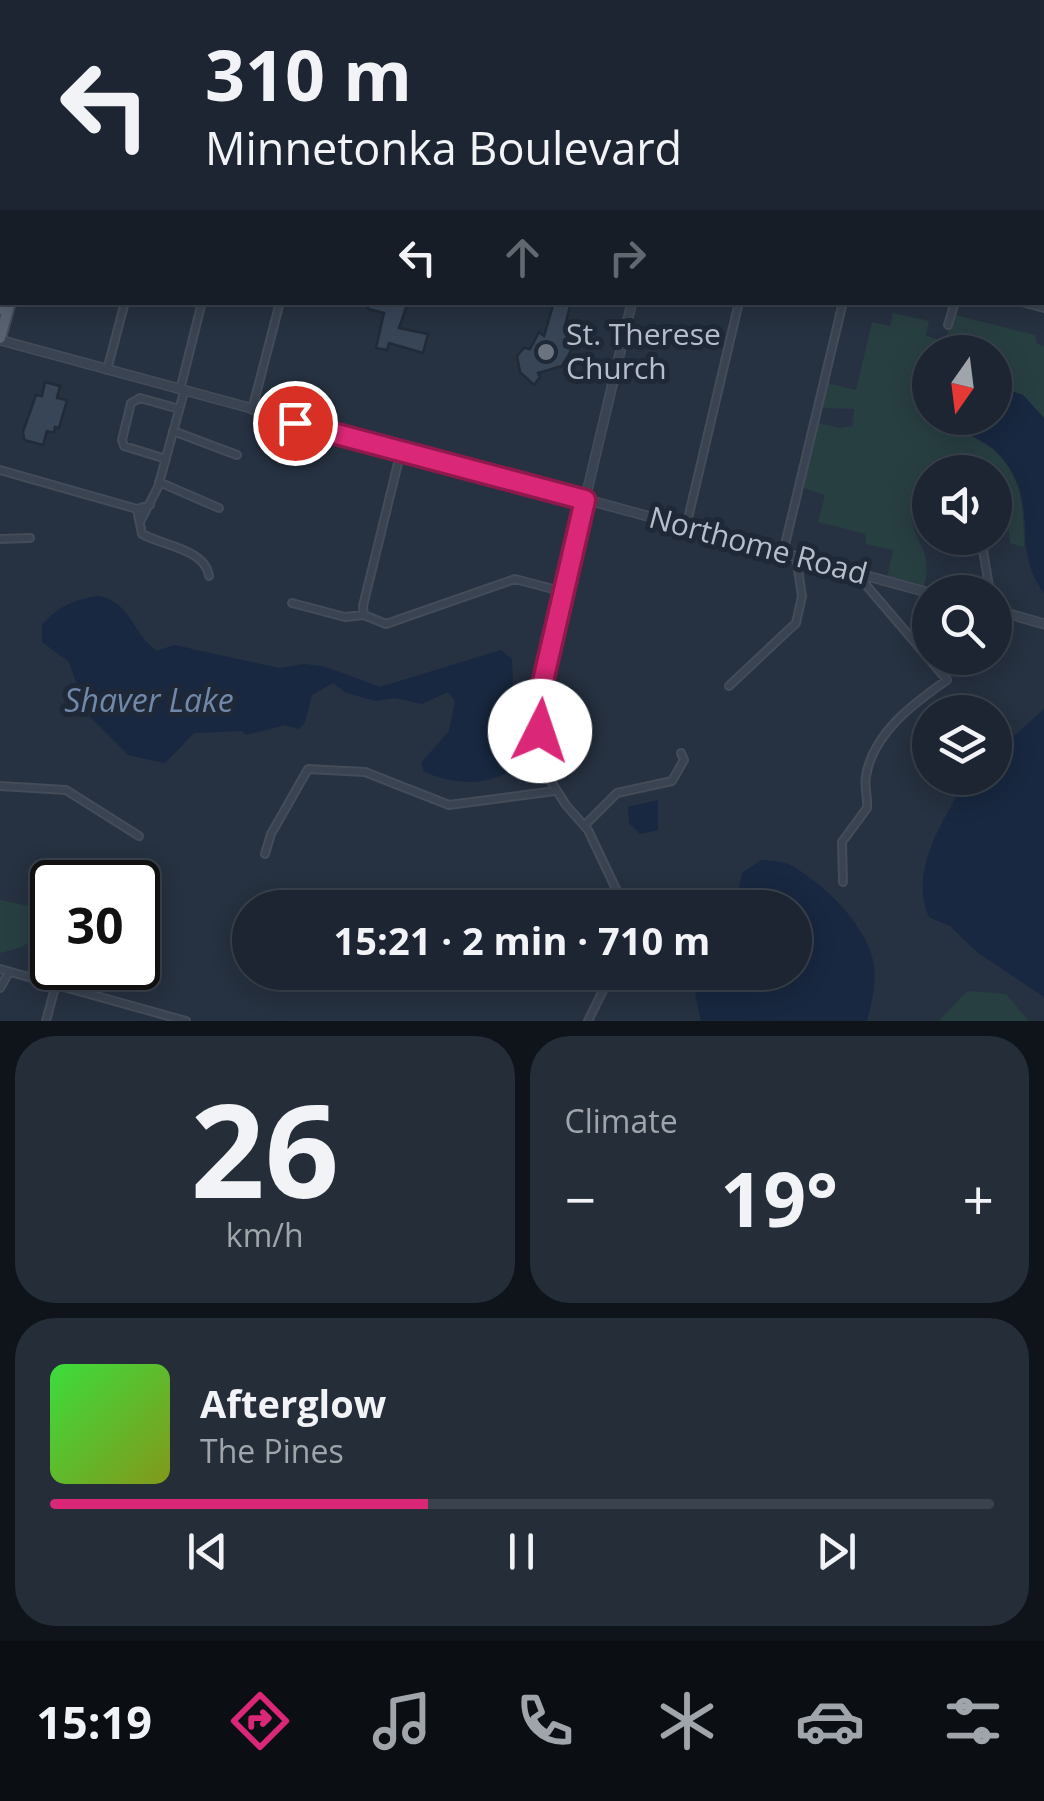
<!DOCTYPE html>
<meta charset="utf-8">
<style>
:root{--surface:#1c2531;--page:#252d39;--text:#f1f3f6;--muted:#a0a5ab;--line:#3a424d;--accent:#db2777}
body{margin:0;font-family:"Open Sans",sans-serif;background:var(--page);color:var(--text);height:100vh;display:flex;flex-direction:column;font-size:38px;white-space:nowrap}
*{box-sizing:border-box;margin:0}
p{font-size:32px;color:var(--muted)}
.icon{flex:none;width:55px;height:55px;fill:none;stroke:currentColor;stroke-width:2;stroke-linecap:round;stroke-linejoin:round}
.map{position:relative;height:1021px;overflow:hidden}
.side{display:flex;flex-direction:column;gap:15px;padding:15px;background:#0f141b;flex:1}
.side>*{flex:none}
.top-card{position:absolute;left:0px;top:0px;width:1045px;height:305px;box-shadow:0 5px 25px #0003,0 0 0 2px var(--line);background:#1c2531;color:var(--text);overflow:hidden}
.needle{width:65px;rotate:194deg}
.controls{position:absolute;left:912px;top:335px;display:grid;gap:20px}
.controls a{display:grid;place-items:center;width:100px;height:100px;border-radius:50%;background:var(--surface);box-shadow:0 5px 25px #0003,0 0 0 2px var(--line);font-size:50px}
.speed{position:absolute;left:30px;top:860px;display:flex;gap:20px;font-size:50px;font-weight:700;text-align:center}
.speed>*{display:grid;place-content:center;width:130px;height:130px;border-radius:50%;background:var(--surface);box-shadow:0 5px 25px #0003,0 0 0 2px var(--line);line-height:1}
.speed .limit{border:5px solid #111;border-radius:15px;background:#fff;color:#111}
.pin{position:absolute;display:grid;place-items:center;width:85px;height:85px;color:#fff;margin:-42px;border:5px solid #fff;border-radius:50%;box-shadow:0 2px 10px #0007}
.me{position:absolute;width:110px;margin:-55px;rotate:4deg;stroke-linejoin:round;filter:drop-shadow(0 0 8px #0008)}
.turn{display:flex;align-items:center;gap:35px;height:210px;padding:0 40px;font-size:45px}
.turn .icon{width:130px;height:130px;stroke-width:2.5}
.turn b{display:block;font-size:70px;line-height:85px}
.lanes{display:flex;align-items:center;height:95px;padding:0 40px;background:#0003;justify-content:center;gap:50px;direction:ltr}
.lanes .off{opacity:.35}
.big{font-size:75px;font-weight:700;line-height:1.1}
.side .widget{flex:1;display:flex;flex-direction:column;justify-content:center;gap:15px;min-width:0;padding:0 35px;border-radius:40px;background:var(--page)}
.side .dial{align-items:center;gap:0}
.dial b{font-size:130px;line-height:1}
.song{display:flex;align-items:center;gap:30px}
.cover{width:120px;height:120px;border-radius:15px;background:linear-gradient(135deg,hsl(120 70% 55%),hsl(70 70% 35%))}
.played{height:10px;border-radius:5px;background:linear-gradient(90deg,var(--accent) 40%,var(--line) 40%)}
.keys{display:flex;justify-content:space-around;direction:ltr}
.heat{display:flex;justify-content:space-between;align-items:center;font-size:55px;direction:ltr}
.side .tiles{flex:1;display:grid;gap:15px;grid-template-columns:1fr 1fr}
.widget:last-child{grid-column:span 2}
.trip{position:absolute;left:232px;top:890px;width:580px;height:100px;border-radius:50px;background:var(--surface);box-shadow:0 5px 25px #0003,0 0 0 2px var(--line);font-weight:700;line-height:100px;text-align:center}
.menu{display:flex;height:160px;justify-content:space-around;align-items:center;background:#0b0f14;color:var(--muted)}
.menu .icon{width:70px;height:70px}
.menu .selected{color:var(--accent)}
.menu b{font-size:45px;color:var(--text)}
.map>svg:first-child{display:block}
</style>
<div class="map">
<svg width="1044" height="1021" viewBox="0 0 1044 1021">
<rect width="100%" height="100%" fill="#263141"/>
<!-- green -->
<path fill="#283f42" d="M893 313 929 321 926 336 944 341 956 315 1035 335 1037 344 1044 346V418L1023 395 995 386V352H930V418H966L969 435C1020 459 1024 496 1024 547L1010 543 1003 482 997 467 982 465 978 469 930 472V489L922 502 912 500C906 542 936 546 924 586L887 576 893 550 866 544 865 534 818 522 825 495 803 488 818 423 840 428 853 426 854 409 821 408 827 383 856 390 872 322 890 326Z
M0 900 42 909 47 920C37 942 24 948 0 953Z
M967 991 1006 994 1029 1021H939Z"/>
<!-- water -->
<path fill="#182840" d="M995 386 1023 395 1044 418V593C1012 549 1036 516 1013 474 1008 465 1001 455 994 449 981 437 963 438 966 418H995Z
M99 596C132 603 132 634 157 651L174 645 279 668 304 664 323 666 380 687 501 650 512 659 515 753 511 771C479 787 456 784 424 772L421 763 449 731 455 701 448 692 422 704 395 698 375 701 345 692 333 683 312 695 305 722 299 729 285 725 246 735 242 731 194 733 165 763 128 755 90 717 68 661 42 642V625C58 607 74 599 99 596Z
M1044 709V997L977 952 950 926 929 917C908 871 945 816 968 778H995V753Z
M658 800V830L640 834 629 823 628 807Z
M761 860C771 861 782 861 792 866 823 883 865 924 873 960 877 982 872 1000 867 1021H701L695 994 711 973 795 972V908L735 907 742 873Z"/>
<!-- building -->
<path fill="#384557" stroke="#212a38" stroke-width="2.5" d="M368 302H408L399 328 428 334 423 353 389 343 387 350 376 348 384 313 368 309Z
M554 302H571L565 326 582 322 587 337 585 342 575 344 562 366 538 373 540 377 534 385 520 372 517 356 524 348 530 349 539 332 544 336Z
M45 382 60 386 57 398 67 400 59 428 55 427 54 433 47 431 43 445 24 440 23 432 36 395 42 396Z"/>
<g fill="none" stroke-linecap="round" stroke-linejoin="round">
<!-- minor casing -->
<g stroke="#444c5a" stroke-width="10">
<path id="minor" d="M620 0 632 2
M202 2 203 0
M279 2 280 0
M356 2 357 0
M446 2 447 0
M789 2 790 0
M913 2 914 0
M1032 2 1033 0
M0 10 3 0
M1042 67 1044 68
M1042 142H1044
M0 201H2
M1022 302 1044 308
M948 325 955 302
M107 370 125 302
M180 390 202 302
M252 410 280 302
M173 431 237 455
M166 459 124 446 122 440 131 403 140 398 179 409
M0 470 137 509 150 505
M159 482 219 508
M585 500 537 707 547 775 566 805 588 830 625 908
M137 509 142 534C164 546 205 549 209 576
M140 522 158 487 184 392
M686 527 739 302
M981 538 990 592
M0 539 30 538
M783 553 843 302
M292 603 345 617 364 615 386 624 515 579 564 592
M364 615 363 606 401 451
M729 686 796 623 802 596 796 557
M0 786 66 790 139 836
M585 825 617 793 672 781 684 760 681 753
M265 854 271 834 308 769 365 772 449 805 555 791
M843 882 842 842 867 808C868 797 864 787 866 776 873 733 914 703 947 680L866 585 865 576
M0 969 186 1021
M0 988 9 972
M46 1021 56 984
M588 1021 612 972"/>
</g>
<!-- tertiary casing -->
<g stroke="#444c5a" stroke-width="11">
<path id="tertiary" d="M704 2V0
M0 340 930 593
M585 500 632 302
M995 610 1044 624"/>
</g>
<!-- primary casing -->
<g stroke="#444c5a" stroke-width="14">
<path id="primary" d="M84 2 85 0
M0 309 2 301
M0 338 10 302"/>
</g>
<!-- minor -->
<use href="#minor" stroke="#3a4351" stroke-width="6"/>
<!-- tertiary -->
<use href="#tertiary" stroke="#3a4351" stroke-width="8"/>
<!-- primary -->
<use href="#primary" stroke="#586271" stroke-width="10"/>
</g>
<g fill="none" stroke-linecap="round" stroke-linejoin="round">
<!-- route casing -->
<g stroke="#8e194d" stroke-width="25">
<path id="route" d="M295 423 585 500 537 707 540 731"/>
</g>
<!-- route -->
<use href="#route" stroke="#db2777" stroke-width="18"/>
</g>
<!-- markers -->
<circle fill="#6b7280" stroke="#1f2836" stroke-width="4" cx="546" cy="352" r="10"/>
<g text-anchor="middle" stroke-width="10" stroke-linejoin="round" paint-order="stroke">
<!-- poi labels -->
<g font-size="30" fill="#b7becb" stroke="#1f2836" text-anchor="start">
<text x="566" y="345">St. Therese<tspan x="566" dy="34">Church</tspan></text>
</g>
<!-- street labels -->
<g font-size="30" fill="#b7becb" stroke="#1f2836">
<text transform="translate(758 546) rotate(15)" y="10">Northome Road</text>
</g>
<!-- water labels -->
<g font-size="32" font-style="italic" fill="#7088aa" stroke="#1f2836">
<text x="149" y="712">Shaver Lake</text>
</g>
</g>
</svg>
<div class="controls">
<a><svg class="needle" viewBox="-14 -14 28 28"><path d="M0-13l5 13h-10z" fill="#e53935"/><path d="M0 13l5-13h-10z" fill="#a0a5ab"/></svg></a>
<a><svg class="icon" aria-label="sound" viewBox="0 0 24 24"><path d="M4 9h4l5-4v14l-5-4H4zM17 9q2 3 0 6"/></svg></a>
<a><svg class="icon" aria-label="search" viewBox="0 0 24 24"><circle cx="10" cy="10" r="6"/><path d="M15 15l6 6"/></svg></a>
<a><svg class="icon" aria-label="layers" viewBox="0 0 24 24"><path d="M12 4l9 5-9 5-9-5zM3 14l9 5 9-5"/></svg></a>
</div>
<div class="speed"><div class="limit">30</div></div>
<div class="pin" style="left:295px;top:423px;background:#d93025"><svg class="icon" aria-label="arrive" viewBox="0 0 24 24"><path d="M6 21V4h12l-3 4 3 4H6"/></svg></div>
<svg class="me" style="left:540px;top:731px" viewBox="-20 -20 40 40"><circle r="19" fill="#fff"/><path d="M0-13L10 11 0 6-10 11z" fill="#db2777"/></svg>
<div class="trip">15:21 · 2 min · 710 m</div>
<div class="top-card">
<div class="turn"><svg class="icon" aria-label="left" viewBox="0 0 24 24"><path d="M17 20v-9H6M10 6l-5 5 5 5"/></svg><div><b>310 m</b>Minnetonka Boulevard</div></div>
<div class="lanes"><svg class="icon" aria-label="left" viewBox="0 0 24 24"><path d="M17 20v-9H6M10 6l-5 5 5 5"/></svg><svg class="icon off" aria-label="ahead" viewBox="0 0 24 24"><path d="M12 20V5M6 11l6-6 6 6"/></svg><svg class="icon off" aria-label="right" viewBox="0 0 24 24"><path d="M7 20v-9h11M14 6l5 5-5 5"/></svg></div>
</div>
</div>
<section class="side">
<div class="tiles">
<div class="widget dial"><b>26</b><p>km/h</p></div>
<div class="widget"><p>Climate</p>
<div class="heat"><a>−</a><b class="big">19°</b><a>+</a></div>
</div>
<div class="widget">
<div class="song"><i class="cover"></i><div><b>Afterglow</b><p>The Pines</p></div></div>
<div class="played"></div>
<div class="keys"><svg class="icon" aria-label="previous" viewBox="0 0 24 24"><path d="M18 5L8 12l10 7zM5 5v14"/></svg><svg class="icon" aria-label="pause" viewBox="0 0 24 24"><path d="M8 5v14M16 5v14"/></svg><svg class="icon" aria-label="next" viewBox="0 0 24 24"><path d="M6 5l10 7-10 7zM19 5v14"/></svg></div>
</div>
</div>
</section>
<nav class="menu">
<b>15:19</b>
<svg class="icon selected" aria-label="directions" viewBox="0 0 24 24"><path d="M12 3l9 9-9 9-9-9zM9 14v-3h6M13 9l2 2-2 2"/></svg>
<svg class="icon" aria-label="music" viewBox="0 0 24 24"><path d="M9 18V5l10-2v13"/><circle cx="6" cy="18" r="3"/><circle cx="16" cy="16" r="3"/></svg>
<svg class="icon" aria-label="phone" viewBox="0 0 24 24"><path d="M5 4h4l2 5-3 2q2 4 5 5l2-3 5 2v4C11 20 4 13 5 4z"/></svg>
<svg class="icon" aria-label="climate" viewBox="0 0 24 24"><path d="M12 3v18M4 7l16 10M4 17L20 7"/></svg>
<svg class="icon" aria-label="car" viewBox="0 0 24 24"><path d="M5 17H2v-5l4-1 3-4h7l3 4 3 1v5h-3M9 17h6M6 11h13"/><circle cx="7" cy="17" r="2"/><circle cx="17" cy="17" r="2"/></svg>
<svg class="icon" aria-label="filters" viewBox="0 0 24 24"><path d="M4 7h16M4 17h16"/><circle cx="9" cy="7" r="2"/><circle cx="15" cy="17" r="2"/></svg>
</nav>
